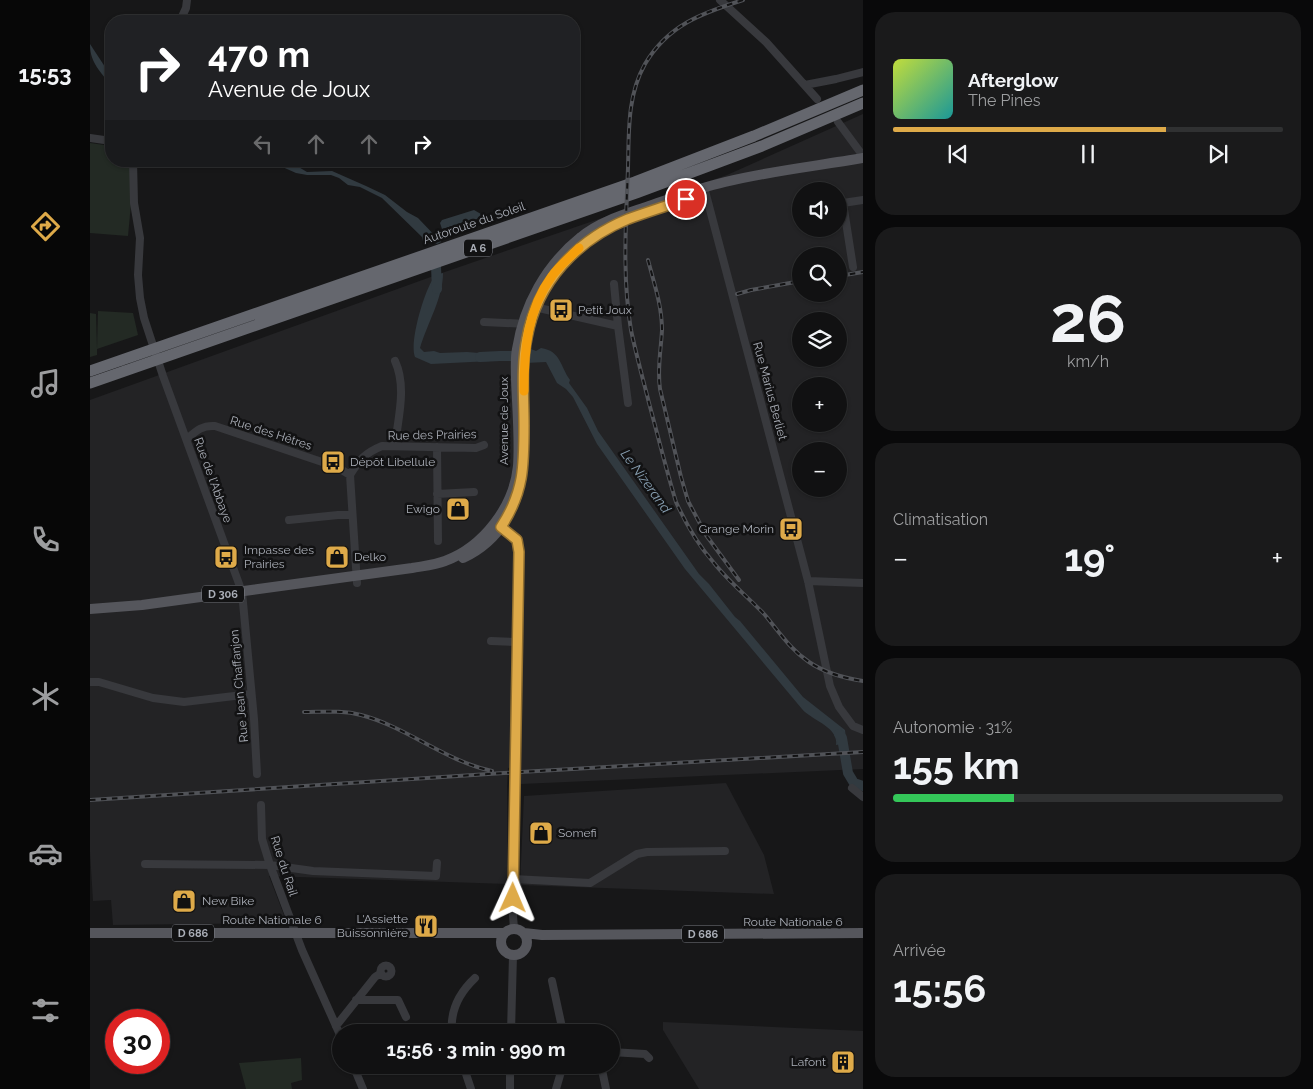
<!DOCTYPE html>
<html lang="fr">
<meta charset="utf-8">
<style>
:root{--surface:#111112;--page:#1a1a1b;--text:#f1f3f6;--muted:#9c9d9f;--line:#303132;--accent:#deaa49}
body{margin:0;font-family:Raleway,sans-serif;background:var(--page);color:var(--text);height:100vh;display:flex;flex-direction:column;font-size:19px;white-space:nowrap}
*{box-sizing:border-box;margin:0}
p{font-size:16px;color:var(--muted)}
.icon{flex:none;width:28px;height:28px;fill:none;stroke:currentColor;stroke-width:2;stroke-linecap:round;stroke-linejoin:round}
.map{position:relative;flex:1;overflow:hidden}
.details{display:flex;flex-direction:column;gap:12px;padding:12px;background:#09090a;width:450px}
.details>*{flex:none}
.guide{position:absolute;left:15px;top:15px;width:475px;height:152px;border-radius:20px;box-shadow:0 1px 4px #0004,0 0 0 1px var(--line);background:#202124;color:#fff;overflow:hidden}
.controls{position:absolute;left:702px;top:182px;display:grid;gap:10px}
.controls a{display:grid;place-items:center;width:55px;height:55px;border-radius:50%;background:var(--surface);box-shadow:0 1px 4px #0004,0 0 0 1px var(--line);font-size:25px}
.speed{position:absolute;left:15px;top:1009px;display:flex;gap:10px;font-size:25px;font-weight:700;text-align:center}
.speed>*{display:grid;place-content:center;width:65px;height:65px;border-radius:50%;background:var(--surface);box-shadow:0 1px 4px #0004,0 0 0 1px var(--line);line-height:1}
.speed .limit{border:8px solid #d22;background:#fff;color:#111}
.pin{position:absolute;display:grid;place-items:center;width:42px;height:42px;color:#fff;margin:-21px;border:2px solid #fff;border-radius:50%;box-shadow:0 1px 5px #0007}
.me{position:absolute;width:55px;margin:-28px;rotate:1deg;stroke-linejoin:round;filter:drop-shadow(0 0 4px #0008)}
.turn{display:flex;align-items:center;gap:18px;height:105px;padding:0 20px;font-size:22px}
.turn .icon{width:65px;height:65px;stroke-width:2.5}
.turn b{display:block;font-size:35px;line-height:42px}
.lanes{display:flex;align-items:center;height:48px;padding:0 20px;background:#0003;justify-content:center;gap:25px;direction:ltr}
.lanes .off{opacity:.35}
.big{font-size:38px;font-weight:700;line-height:1.1}
.details .widget{flex:1;display:flex;flex-direction:column;justify-content:center;gap:8px;min-width:0;padding:0 18px;border-radius:20px;background:var(--page)}
.details .dial{align-items:center;gap:0}
.dial b{font-size:65px;line-height:1}
.song{display:flex;align-items:center;gap:15px}
.cover{width:60px;height:60px;border-radius:8px;background:linear-gradient(135deg,hsl(70 70% 55%),hsl(180 70% 35%))}
.played{height:5px;border-radius:2px;background:linear-gradient(90deg,var(--accent) 70%,var(--line) 70%)}
.keys{display:flex;justify-content:space-around;direction:ltr}
.heat{display:flex;justify-content:space-between;align-items:center;font-size:28px;direction:ltr}
.charge{height:8px;border-radius:4px;background:linear-gradient(90deg,#34c759 31%,var(--line) 0)}
.trip{position:absolute;left:242px;top:1024px;width:288px;height:50px;border-radius:25px;background:var(--surface);box-shadow:0 1px 4px #0004,0 0 0 1px var(--line);font-weight:700;line-height:50px;text-align:center}
main{display:flex;flex:1;min-height:0}
.dock{display:flex;flex-direction:column;width:90px;justify-content:space-around;align-items:center;background:#070707;color:var(--muted)}
.dock .icon{width:35px;height:35px}
.dock .current{color:var(--accent)}
.dock b{font-size:22px;color:var(--text)}
.map>svg:first-child{display:block}
</style>
<main>
<nav class="dock">
<b>15:53</b>
<svg class="icon current" aria-label="directions" viewBox="0 0 24 24"><path d="M12 3l9 9-9 9-9-9zM9 14v-3h6M13 9l2 2-2 2"/></svg>
<svg class="icon" aria-label="music" viewBox="0 0 24 24"><path d="M9 18V5l10-2v13"/><circle cx="6" cy="18" r="3"/><circle cx="16" cy="16" r="3"/></svg>
<svg class="icon" aria-label="phone" viewBox="0 0 24 24"><path d="M5 4h4l2 5-3 2q2 4 5 5l2-3 5 2v4C11 20 4 13 5 4z"/></svg>
<svg class="icon" aria-label="climate" viewBox="0 0 24 24"><path d="M12 3v18M4 7l16 10M4 17L20 7"/></svg>
<svg class="icon" aria-label="car" viewBox="0 0 24 24"><path d="M5 17H2v-5l4-1 3-4h7l3 4 3 1v5h-3M9 17h6M6 11h13"/><circle cx="7" cy="17" r="2"/><circle cx="17" cy="17" r="2"/></svg>
<svg class="icon" aria-label="filters" viewBox="0 0 24 24"><path d="M4 7h16M4 17h16"/><circle cx="9" cy="7" r="2"/><circle cx="15" cy="17" r="2"/></svg>
</nav>
<div class="map">
<svg width="773" height="1089" viewBox="0 0 773 1089">
<rect width="100%" height="100%" fill="#171718"/>
<!-- built -->
<path fill="#232325" fill-rule="evenodd" d="M773 114V769L431 784V767L418 768 417 785 418 884 179 876 197 923 23 925 21 900 3 901 0 852V400L349 274 637 175ZM711 191H749V229H711ZM711 256H749V294H711ZM711 321H749V359H711ZM711 386H749V424H711ZM711 451H749V489H711Z
M636 783 674 855 684 894 430 885 434 796Z
M573 1022 773 1031V1089H609L573 1030Z"/>
<!-- green -->
<path fill="#232a24" d="M0 143 21 146V161H40L41 204 38 236 0 233Z
M8 311 43 313 48 335 7 349V355L0 357V313L6 314 7 349Z
M211 1058 212 1080 201 1083 202 1089H156L149 1063Z"/>
<!-- water -->
<path fill="#313a40" d="M0 44 21 76V87C12 71 0 65 0 44Z
M179 161H194L202 163 217 172 242 171 276 186 295 195 317 212 328 218 351 242 347 244 341 241 337 244 333 242 332 237 292 198 270 187 258 185 249 178 241 175H217L206 173Z
M384 210 391 214 390 218 352 229 350 223 352 220Z
M353 273C353 298 337 324 330 348L334 352 344 351 350 353 377 352 401 354V361L341 364 325 357C319 343 334 292 343 279 346 276 348 274 353 273Z
M451 348C471 351 470 366 480 380L479 383 497 408 508 431 609 574 619 584 645 617 650 621 713 697 755 730 757 747 751 744 746 745C749 727 721 720 712 709L595 569 507 444 483 397 476 389 467 383 456 362 435 363V353L441 349 446 351Z"/>
<g fill="none" stroke-linecap="round" stroke-linejoin="round">
<!-- river -->
<path stroke="#313a40" stroke-width="10" d="M346 267 347 289
M390 357 410 356H435
M749 734 752 738 758 773 764 783 773 786"/>
<!-- minor -->
<path stroke="#38393d" stroke-width="8" d="M630 0 676 42 727 99
M90 21 96 8 97 0
M715 85 746 79 773 72
M748 122 773 156
M0 138 21 141
M43 161 44 203 50 238 48 275 50 298 54 318 73 376 152 592 164 719 167 774
M614 187 718 581 740 686 749 707 763 726 773 730
M763 267 753 203 773 200
M524 284 528 326 538 403
M440 306 528 326
M394 322 438 324
M305 361C317 387 308 418 305 445
M97 439C106 431 112 425 125 426L247 467 260 475
M347 447 348 541
M347 494 384 492
M199 520 248 515H262
M406 524 427 540 429 552 423 916 424 928
M718 581 773 583
M267 583 260 475C269 460 275 453 292 446L386 448 394 445
M401 641 428 642
M0 682H9L63 698 94 702 161 694
M762 788 773 797
M171 805 172 839 180 865 212 950 251 1037
M55 864 180 865 223 871 346 876 347 863
M423 879 500 883 547 854 557 852 635 851
M290.5 971a5.5 5.5 0 1 1 11 0a5.5 5.5 0 1 1-11 0Z
M462 981 473 1032
M266 1000H308L316 1017
M246 1026 285 977 291 973
M362 1032C360 1010 369 993 385 978
M421 1032 423 955
M521 1052 555 1054 559 1058
M263 1065 273 1089
M373 1065 381 1089
M511 1065 516 1089
M420 1089V1065
M466 1089 473 1065"/>
<!-- major -->
<path stroke="#55565c" stroke-width="10" d="M480 257 497 241 525 225
M434 426V356L439 329
M373 558C401 545 419 521 428 493
M0 609 52 605 322 568C333 566 345 565 355 561 393 547 424 507 428 466 430 439 427 407 426 379 426 370 425 359 427 349 434 305 456 265 491 237 510 221 536 214 559 206 585 197 609 188 635 182 680 171 727 166 773 158
M411 942a13 13 0 1 1 26 0a13 13 0 1 1-26 0Z
M0 933H413
M434 933 452 935 773 933"/>
<!-- highway -->
<path stroke="#65676e" stroke-width="11" d="M0 371 545 182 664 136 773 90
M0 383 546 193 672 146 773 103"/>
<!-- rail casing -->
<g stroke="#515358" stroke-width="4">
<path id="rail" d="M653 0C612 13 578 25 555 64 537 96 539 132 538 168 536 221 532 277 541 330 546 354 553 379 559 403 568 436 576 469 586 502 596 524 608 545 624 563 639 582 658 597 675 615 689 632 700 649 719 662 735 673 754 678 773 681
M558 260C564 283 572 306 572 330 571 350 567 369 570 389L591 477 598 501 616 535 649 580
M749 276 773 272
M647 294 661 290 711 281
M214 712C233 712 252 710 271 715 317 727 355 761 402 771
M0 800 414 773 773 752"/>
</g>
<!-- rail -->
<use href="#rail" stroke="#121213" stroke-width="2" stroke-dasharray="5.5" stroke-linecap="butt"/>
</g>
<g fill="none" stroke-linecap="round" stroke-linejoin="round">
<!-- route casing -->
<g stroke="#906e2f" stroke-width="12">
<path id="route" d="M423 898 429 552 427 540 411 527C434 492 434 466 434 425 434 397 431 366 437 338 447 282 487 240 538 219 557 212 577 206 596 199"/>
</g>
<!-- route -->
<use href="#route" stroke="#deaa49" stroke-width="9"/>
<!-- slow -->
<path stroke="#f59e0b" stroke-width="9" d="M434 391C434 351 437 310 462 276 469 266 480 257 489 248"/>
</g>
<!-- icons -->
<defs>
<g id="bus-square" transform="scale(1.25)"><rect x="-9" y="-9" width="18" height="18" rx="4" fill="#deaa49" stroke="#121213"/><path d="M-5-6H5V4H4V6H2V4H-2V6H-4V4H-5ZM-3.5-4V0h7V-4ZM-3.5 1.2v1.5H-2V1.2ZM2 1.2v1.5H3.5V1.2Z" fill="#111"/></g>
<g id="shop-square" transform="scale(1.25)"><rect x="-9" y="-9" width="18" height="18" rx="4" fill="#deaa49" stroke="#121213"/><path d="M-5-2.5h2.3a2.7 3.5 0 0 1 5.4 0H5L5.5 6h-11ZM-1.5-2.5h3a1.5 2.3 0 0 0-3 0Z" fill="#111"/></g>
<g id="restaurant-square" transform="scale(1.25)"><rect x="-9" y="-9" width="18" height="18" rx="4" fill="#deaa49" stroke="#121213"/><path d="M-5-6h1v4h1v-4h1v4h1v-4h1v5L-1.5 .5V6h-2V.5L-5-1ZM5-6V6H3V1.5H1.5Q1.5-4 5-6Z" fill="#111"/></g>
<g id="building-square" transform="scale(1.25)"><rect x="-9" y="-9" width="18" height="18" rx="4" fill="#deaa49" stroke="#121213"/><path d="M-4-6H4V6H1V3H-1V6H-4ZM-2.5-4.3h1.7v1.8h-1.7ZM.8-4.3h1.7v1.8H.8ZM-2.5-1h1.7V.8h-1.7ZM.8-1h1.7V.8H.8Z" fill="#111"/></g>
</defs>
<g fill-rule="evenodd">
<use href="#bus-square" x="471" y="310"/>
<use href="#bus-square" x="243" y="462"/>
<use href="#shop-square" x="368" y="509"/>
<use href="#bus-square" x="701" y="529"/>
<use href="#bus-square" x="136" y="557"/>
<use href="#shop-square" x="247" y="557"/>
<use href="#shop-square" x="451" y="833"/>
<use href="#shop-square" x="94" y="901"/>
<use href="#restaurant-square" x="336" y="926"/>
<use href="#building-square" x="753" y="1062"/>
</g>
<g text-anchor="middle" stroke-width="5" stroke-linejoin="round" paint-order="stroke">
<!-- shield labels -->
<g fill="#121213" stroke="#7c7f86" stroke-width="1">
<rect x="374" y="239.5" width="28" height="17" rx="4"/>
<rect x="112" y="585.5" width="42" height="17" rx="4"/>
<rect x="82" y="924.5" width="42" height="17" rx="4"/>
<rect x="592" y="925.5" width="42" height="17" rx="4"/>
</g>
<g font-size="11" font-weight="bold" fill="#aaaeb7">
<text x="388" y="252">A 6</text>
<text x="133" y="598">D 306</text>
<text x="103" y="937">D 686</text>
<text x="613" y="938">D 686</text>
</g>
<!-- street labels -->
<g font-size="12" fill="#aaaeb7" stroke="#121213">
<text transform="translate(384 223) rotate(-19)" y="4">Autoroute du Soleil</text>
<text transform="translate(680 391) rotate(75)" y="4">Rue Marius Berliet</text>
<text transform="translate(414 421) rotate(-90)" y="4">Avenue de Joux</text>
<text transform="translate(181 433) rotate(18)" y="4">Rue des Hêtres</text>
<text transform="translate(342 435) rotate(-1)" y="4">Rue des Prairies</text>
<text transform="translate(123 480) rotate(70)" y="4">Rue de l'Abbaye</text>
<text transform="translate(149 686) rotate(-95)" y="4">Rue Jean Chaffanjon</text>
<text transform="translate(194 866) rotate(72)" y="4">Rue du Rail</text>
<text x="182" y="924">Route Nationale 6</text>
<text x="703" y="926">Route Nationale 6</text>
</g>
<!-- poi labels -->
<g font-size="12" fill="#aaaeb7" stroke="#121213" text-anchor="start">
<text x="488" y="314">Petit Joux</text>
<text x="260" y="466">Dépôt Libellule</text>
<text x="350" y="513" text-anchor="end">Ewigo</text>
<text x="684" y="533" text-anchor="end">Grange Morin</text>
<text x="154" y="554">Impasse des<tspan x="154" dy="14">Prairies</tspan></text>
<text x="264" y="561">Delko</text>
<text x="468" y="837">Somefi</text>
<text x="112" y="905">New Bike</text>
<text x="318" y="923" text-anchor="end">L'Assiette<tspan x="318" dy="14">Buissonnière</tspan></text>
<text x="736" y="1066" text-anchor="end">Lafont</text>
</g>
<!-- water labels -->
<g font-size="14" font-style="italic" fill="#859cae" stroke="#121213">
<text transform="translate(556 481) rotate(54)" y="5">Le Nizerand</text>
</g>
</g>
</svg>
<div class="controls">
<a><svg class="icon" aria-label="sound" viewBox="0 0 24 24"><path d="M4 9h4l5-4v14l-5-4H4zM17 9q2 3 0 6"/></svg></a>
<a><svg class="icon" aria-label="search" viewBox="0 0 24 24"><circle cx="10" cy="10" r="6"/><path d="M15 15l6 6"/></svg></a>
<a><svg class="icon" aria-label="layers" viewBox="0 0 24 24"><path d="M12 4l9 5-9 5-9-5zM3 14l9 5 9-5"/></svg></a>
<a>+</a>
<a>−</a>
</div>
<div class="speed"><div class="limit">30</div></div>
<div class="pin" style="left:596px;top:199px;background:#d93025"><svg class="icon" aria-label="arrive" viewBox="0 0 24 24"><path d="M6 21V4h12l-3 4 3 4H6"/></svg></div>
<svg class="me" style="left:423px;top:898px" viewBox="-20 -20 40 40"><path d="M0-17L14 15 0 8-14 15z" fill="#deaa49" stroke="#fff" stroke-width="4"/></svg>
<div class="trip">15:56 · 3 min · 990 m</div>
<div class="guide">
<div class="turn"><svg class="icon" aria-label="right" viewBox="0 0 24 24"><path d="M7 20v-9h11M14 6l5 5-5 5"/></svg><div><b>470 m</b>Avenue de Joux</div></div>
<div class="lanes"><svg class="icon off" aria-label="left" viewBox="0 0 24 24"><path d="M17 20v-9H6M10 6l-5 5 5 5"/></svg><svg class="icon off" aria-label="ahead" viewBox="0 0 24 24"><path d="M12 20V5M6 11l6-6 6 6"/></svg><svg class="icon off" aria-label="ahead" viewBox="0 0 24 24"><path d="M12 20V5M6 11l6-6 6 6"/></svg><svg class="icon" aria-label="right" viewBox="0 0 24 24"><path d="M7 20v-9h11M14 6l5 5-5 5"/></svg></div>
</div>
</div>
<section class="details">
<div class="widget">
<div class="song"><i class="cover"></i><div><b>Afterglow</b><p>The Pines</p></div></div>
<div class="played"></div>
<div class="keys"><svg class="icon" aria-label="previous" viewBox="0 0 24 24"><path d="M18 5L8 12l10 7zM5 5v14"/></svg><svg class="icon" aria-label="pause" viewBox="0 0 24 24"><path d="M8 5v14M16 5v14"/></svg><svg class="icon" aria-label="next" viewBox="0 0 24 24"><path d="M6 5l10 7-10 7zM19 5v14"/></svg></div>
</div>
<div class="widget dial"><b>26</b><p>km/h</p></div>
<div class="widget"><p>Climatisation</p>
<div class="heat"><a>−</a><b class="big">19°</b><a>+</a></div>
</div>
<div class="widget"><p>Autonomie · 31%</p><b class="big">155 km</b><div class="charge"></div></div>
<div class="widget"><p>Arrivée</p><b class="big">15:56</b></div>
</section>
</main>
